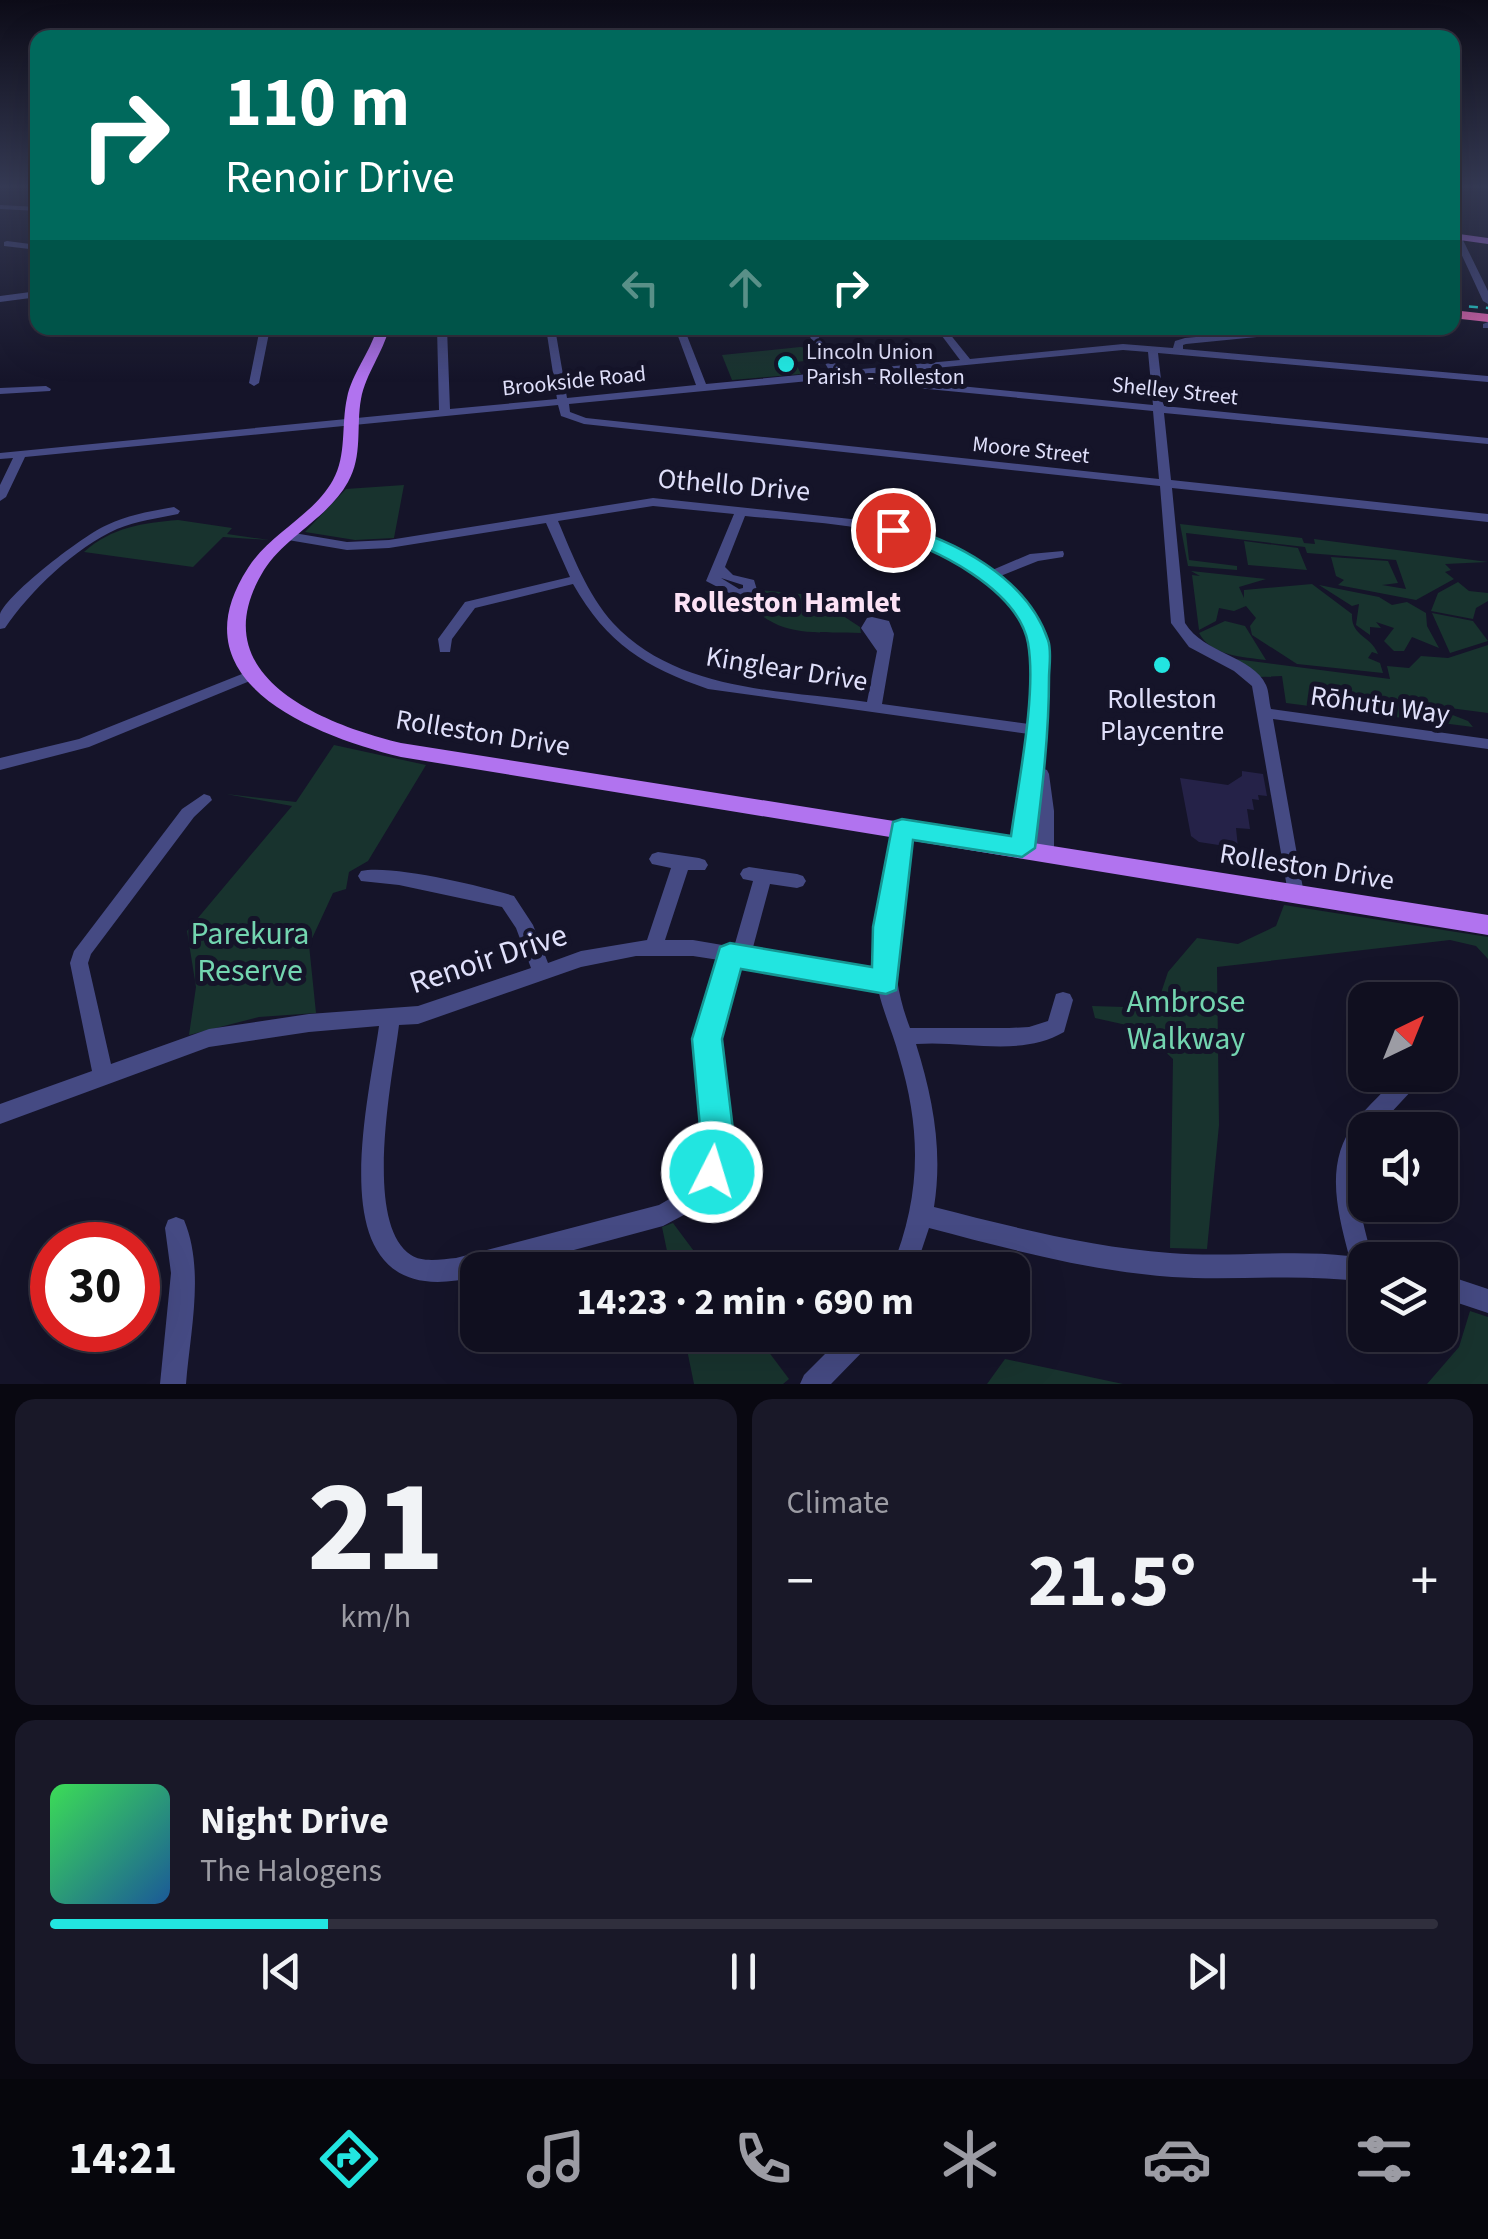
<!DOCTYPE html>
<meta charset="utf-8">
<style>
:root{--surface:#100f1f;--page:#191828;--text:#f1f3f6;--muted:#9c9ca4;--line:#302f3d;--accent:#22e5e0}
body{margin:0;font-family:"Source Sans 3",sans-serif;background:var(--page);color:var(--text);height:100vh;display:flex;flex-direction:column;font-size:38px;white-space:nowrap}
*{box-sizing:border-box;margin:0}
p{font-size:32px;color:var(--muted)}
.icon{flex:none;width:55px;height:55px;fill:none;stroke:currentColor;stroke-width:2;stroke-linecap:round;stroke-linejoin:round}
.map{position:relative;height:1384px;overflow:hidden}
.drawer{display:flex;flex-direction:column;gap:15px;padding:15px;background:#090811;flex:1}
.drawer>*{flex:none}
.top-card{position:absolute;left:30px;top:30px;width:1430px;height:305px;border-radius:20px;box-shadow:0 10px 40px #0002,0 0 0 2px var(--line);background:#00695c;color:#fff;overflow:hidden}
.needle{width:65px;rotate:43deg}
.fabs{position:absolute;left:1348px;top:982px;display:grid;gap:20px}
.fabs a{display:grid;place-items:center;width:110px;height:110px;border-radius:20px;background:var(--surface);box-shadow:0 10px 40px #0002,0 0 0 2px var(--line);font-size:50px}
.speed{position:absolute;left:30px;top:1222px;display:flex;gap:20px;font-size:50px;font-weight:700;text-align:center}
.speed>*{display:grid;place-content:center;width:130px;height:130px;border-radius:50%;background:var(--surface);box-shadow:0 10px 40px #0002,0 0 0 2px var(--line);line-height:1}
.speed .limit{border:15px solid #d22;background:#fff;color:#111}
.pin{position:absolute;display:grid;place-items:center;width:85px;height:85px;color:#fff;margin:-42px;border:5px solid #fff;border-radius:50%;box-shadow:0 2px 10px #0007}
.me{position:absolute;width:110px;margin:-55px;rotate:5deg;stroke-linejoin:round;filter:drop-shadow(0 0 8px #0008)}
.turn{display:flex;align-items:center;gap:35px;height:210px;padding:0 30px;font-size:45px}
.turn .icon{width:130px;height:130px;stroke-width:2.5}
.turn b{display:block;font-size:70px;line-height:85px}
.lanes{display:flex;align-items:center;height:95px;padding:0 30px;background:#0003;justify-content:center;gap:50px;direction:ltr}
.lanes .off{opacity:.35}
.big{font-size:75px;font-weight:700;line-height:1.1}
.drawer .widget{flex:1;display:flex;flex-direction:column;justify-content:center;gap:15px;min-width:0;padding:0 35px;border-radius:20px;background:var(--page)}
.drawer .dial{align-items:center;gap:0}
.dial b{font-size:130px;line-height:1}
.song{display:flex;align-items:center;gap:30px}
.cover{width:120px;height:120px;border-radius:15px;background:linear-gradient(135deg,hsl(130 70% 55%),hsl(210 70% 35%))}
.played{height:10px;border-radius:5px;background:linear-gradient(90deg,var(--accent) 20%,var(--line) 20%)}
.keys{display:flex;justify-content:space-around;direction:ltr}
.heat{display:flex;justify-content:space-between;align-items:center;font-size:55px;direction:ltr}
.drawer .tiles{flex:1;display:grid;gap:15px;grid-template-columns:1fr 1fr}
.widget:last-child{grid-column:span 2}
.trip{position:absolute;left:460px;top:1252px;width:570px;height:100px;border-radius:20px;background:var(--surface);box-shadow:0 10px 40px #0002,0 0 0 2px var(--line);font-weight:700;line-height:100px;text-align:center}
.tabs{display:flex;height:160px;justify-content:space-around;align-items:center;background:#06060c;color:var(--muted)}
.tabs .icon{width:70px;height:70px}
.tabs .active{color:var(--accent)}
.tabs b{font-size:45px;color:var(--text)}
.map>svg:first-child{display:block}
</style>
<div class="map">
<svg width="1488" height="1384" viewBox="0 0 1488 1384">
<rect width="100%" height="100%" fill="#151429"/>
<!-- green -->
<path fill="#18332e" d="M800 347 809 348 815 360 795 362 801 374 732 380 722 355Z
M404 485 394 538 355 540 305 532 346 489Z
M178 520 232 528 227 534 269 540 223 537 193 567 84 552C112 527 143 523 178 520Z
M1180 524 1302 538 1304 543 1315 544 1314 539 1488 562 1445 564 1451 570 1445 572 1454 579 1416 600 1338 585 1344 580 1336 576 1331 557 1388 561 1398 583 1382 585 1406 589 1396 560 1307 553 1305 547 1186 533 1189 560 1237 566V570L1188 566Z
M1244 541 1298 548 1307 570 1248 565Z
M1191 571 1266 579 1239 587 1244 598V590L1312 584 1352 614C1351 637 1371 635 1378 654L1372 652 1368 658 1380 663 1383 673 1297 664 1252 635 1250 626 1256 618 1246 606 1234 611 1219 608 1216 621 1199 630 1192 575 1200 576Z
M1458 582 1469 591 1488 593V601L1476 608 1473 619 1431 611 1438 593Z
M1319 585 1379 597 1392 605 1407 602 1426 613 1427 626 1439 648 1412 637 1404 651H1394L1384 641 1394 628 1376 622 1381 628 1370 627V635L1356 625 1359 604 1352 606Z
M760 590 811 595 860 627 861 633C812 631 781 639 745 601Z
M1432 613 1473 621 1488 641 1450 653Z
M1225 621 1245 626 1266 660C1243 657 1211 656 1199 633Z
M1488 645V713L1427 705 1468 721 1473 727 1286 703 1282 676 1259 677 1235 659 1390 679 1387 666 1409 668 1421 656 1448 658Z
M334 745 426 765 368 861 349 872 346 889 333 893 309 945 316 1013 259 1017 189 1035 196 987 187 931 292 806 226 794 296 802Z
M1284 905 1488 937V959L1476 946 1450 940 1217 967 1219 1125 1207 1249 1170 1248 1173 1059 1140 1028 1095 1018 1092 1006 1156 1008 1168 972 1197 938 1238 944 1276 926Z
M673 1223 708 1270H671L662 1227Z
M1470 1311 1488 1317V1384H1427L1459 1347Z
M684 1335H756L789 1379 783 1384H694Z
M1005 1359 1123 1384H987Z"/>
<!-- building -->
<path fill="#252248" d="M1242 771 1263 774 1267 796 1258 795 1259 800 1252 799 1254 810 1247 809 1250 829 1236 828 1238 848 1199 842 1191 836 1180 778 1228 785 1242 776Z"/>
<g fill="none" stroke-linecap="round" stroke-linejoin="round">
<!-- minor -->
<path fill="#454a83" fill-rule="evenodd" d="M0 205 38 207V211L0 209Z
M1457 234 1461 236 1488 291V304L1483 301 1453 236Z
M7 241 38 245V250L4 246V242Z
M38 291V297L0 302V296Z
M1488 322V328H1483V324Z
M260 328H270L259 383 254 386 249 383Z
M437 328H447L450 409 557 399 546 328H555L567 398 696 385 675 328H684L706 384 830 372 805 328H813L840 371 960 360 936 328H945L970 359 1123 344 1173 348 1175 341 1185 338 1293 328H1321L1317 331 1186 344 1183 345V349L1488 376V382L1158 353 1164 406 1488 438V444L1164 413 1171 480 1488 514V522L1172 488 1185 623C1204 654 1253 656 1266 685 1269 691 1269 702 1271 709L1488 739V749L1273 719 1304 894 1301 899 1295 901 1289 899 1252 686 1234 671 1189 647 1171 623 1160 486 584 424 561 416 558 405 25 457 6 497 0 501V485L13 458 0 459V453L439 410ZM1123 350 1148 352 1153 405 879 378 873 374ZM861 376 876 384 1153 411 1159 479 586 418 570 412 569 404Z
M46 386 51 389 50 391 0 394V388Z
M653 498 879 522 934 537 990 571 1030 554 1063 551 1064 554 1063 557 1038 561 998 577 1021 599 1045 641V735L1041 768 1047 770 1049 774 1054 811V851L1051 856 1045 858 1039 856 1036 851V802L1031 848 1028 853 1022 855 1016 853 1013 848 1029 734 708 689C645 667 607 644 573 584L475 608 452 639 450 652H440L438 639 465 602 570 577 546 523 389 548 347 550 288 540 282 536 288 532 347 542 389 540ZM653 506 734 514 706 581 737 597 755 593 757 590 754 580 733 575 725 567 745 516C834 525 927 524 996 590 1009 603 1025 621 1030 640 1035 654 1030 706 1029 724L882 704 894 634 889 621 872 617 867 618 861 628 877 651 867 702C781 690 677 692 613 623 587 594 573 556 558 521ZM721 578 743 585V588L739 589Z
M174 507 180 511 178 514C158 518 137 521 117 529 76 547 29 592 5 628L0 629C0 627 0 616 0 614 8 593 85 534 107 525 128 515 151 511 174 507Z
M252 670 259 675 257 678 89 747 0 770V758L79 739Z
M204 794 210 796 212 800 194 817 91 954 88 963 111 1064 209 1029 309 1014 418 1006 531 968 516 928 502 907 399 885 361 881 358 876 361 871C390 864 483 886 514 896L533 925 548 963 581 951 647 940 671 868 652 864 649 859 652 854 658 852 699 858 705 860 708 865 705 870H688L665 940H693L734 947 753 881 743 879 740 874 743 869 749 867 797 874 803 876 806 881 803 886 797 888 770 884 752 951 876 972C871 924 885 876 893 829L896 825H908L911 829C899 902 882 955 910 1028H1009L1029 1027 1048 1021 1056 994 1063 992 1070 994 1073 1000 1064 1032C1019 1058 965 1040 916 1044 933 1098 943 1151 934 1207 1012 1227 1090 1247 1170 1253 1230 1258 1290 1249 1349 1256 1337 1210 1324 1162 1356 1121 1369 1104 1385 1091 1399 1075H1422L1413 1089 1375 1130H1365C1365 1145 1359 1156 1358 1170 1356 1201 1365 1231 1373 1260H1365V1282C1301 1273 1236 1281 1172 1277 1089 1271 1009 1249 929 1228L915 1270H891C921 1197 922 1132 899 1056 893 1033 883 1012 878 989L737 964 717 1038 716 1063 727 1138 725 1160 715 1189 699 1207 663 1226 500 1270H478V1276C315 1319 366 1116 379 1026L309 1032 209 1047 0 1124V1104L92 1071 70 963 74 951 182 809ZM636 956H693L719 960C710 987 698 1016 697 1044 695 1080 717 1147 696 1177 687 1190 673 1197 659 1205L456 1258C443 1259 422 1263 411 1255 362 1223 393 1075 399 1025L418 1024 581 967Z
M176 1217 184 1220C205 1270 190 1332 186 1384H160L171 1273 165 1228 168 1220Z
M1440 1273 1488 1289V1313L1440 1297Z
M844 1335H873L870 1344 831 1384H800L804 1375Z"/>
<!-- major -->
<path fill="#b173ef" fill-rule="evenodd" d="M1452 233 1488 238V244L1452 239Z
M377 328H389C383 353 366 373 361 399 356 426 363 456 348 482 328 518 286 536 264 570 200 674 319 723 401 743L1488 915V935L401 757C313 735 174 682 248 568 270 533 313 516 333 480 347 455 341 425 347 398 352 373 370 353 377 328Z"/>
<!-- highway -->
<path fill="#ee69b9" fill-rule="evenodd" d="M1452 310 1488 314V322L1452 318Z"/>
<!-- rail -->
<path stroke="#22e5e0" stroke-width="2.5" stroke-dasharray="9 8" stroke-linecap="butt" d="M1452 305 1488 308"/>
</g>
<!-- sky -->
<linearGradient id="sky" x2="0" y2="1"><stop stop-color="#0c0b17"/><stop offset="0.49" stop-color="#353a54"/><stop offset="1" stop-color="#353a54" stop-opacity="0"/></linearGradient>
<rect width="1488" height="381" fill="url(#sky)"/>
<!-- route -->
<path fill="#22e5e0" stroke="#169592" stroke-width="2.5" d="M893 524C953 539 1027 577 1048 640 1052 651 1049 667 1049 678 1049 736 1042 791 1035 848L1022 857 913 840 896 990 886 994 741 969 722 1039 734 1138 724 1183 712 1188 700 1183 695 1172 701 1138 692 1039 720 947 730 943 872 967 873 927 893 822 902 819 1011 836C1018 784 1037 693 1028 643 1018 589 934 547 886 534V526Z"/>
<!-- markers -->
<g fill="#22e5e0" stroke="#151429" stroke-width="4">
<circle cx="786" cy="364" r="10"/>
<circle cx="1162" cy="665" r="10"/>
</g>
<g text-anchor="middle" stroke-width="10" stroke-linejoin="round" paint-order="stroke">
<!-- far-poi labels -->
<g font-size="22" fill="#e0e0fb" stroke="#151429" text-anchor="start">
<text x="806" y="359">Lincoln Union<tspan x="806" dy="25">Parish - Rolleston</tspan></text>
</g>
<!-- far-street labels -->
<g font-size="22" fill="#e0e0fb" stroke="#151429">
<text transform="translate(574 380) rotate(-6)" y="8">Brookside Road</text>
<text transform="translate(1175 390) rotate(6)" y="8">Shelley Street</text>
<text transform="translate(1031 449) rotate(6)" y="8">Moore Street</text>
</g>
<!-- street labels -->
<g font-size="28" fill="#e0e0fb" stroke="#151429">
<text transform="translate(734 484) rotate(5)" y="10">Othello Drive</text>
<text transform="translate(787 668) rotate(9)" y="10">Kinglear Drive</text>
<text transform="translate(1380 704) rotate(8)" y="10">Rōhutu Way</text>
<text transform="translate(483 732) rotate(9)" y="10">Rolleston Drive</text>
<text transform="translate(1307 866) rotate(9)" y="10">Rolleston Drive</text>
</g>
<!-- poi labels -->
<g font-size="28" fill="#e0e0fb" stroke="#151429">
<text x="1162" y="708">Rolleston<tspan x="1162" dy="32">Playcentre</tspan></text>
</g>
<!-- neighbourhood labels -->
<g font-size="30" font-weight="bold" fill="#fce2f5" stroke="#151429">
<text x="787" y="612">Rolleston Hamlet</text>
</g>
<!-- near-park labels -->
<g font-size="32" fill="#73d5b0" stroke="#151429">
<text x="250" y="944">Parekura<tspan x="250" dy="37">Reserve</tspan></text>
<text x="1186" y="1012">Ambrose<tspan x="1186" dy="37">Walkway</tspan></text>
</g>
<!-- near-street labels -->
<g font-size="32" fill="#e0e0fb" stroke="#151429">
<text transform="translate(488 958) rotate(-18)" y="11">Renoir Drive</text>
</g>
</g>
</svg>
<div class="fabs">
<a><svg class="needle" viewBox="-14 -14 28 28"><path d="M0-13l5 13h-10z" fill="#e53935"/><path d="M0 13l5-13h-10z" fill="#9c9ca4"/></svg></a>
<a><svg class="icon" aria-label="sound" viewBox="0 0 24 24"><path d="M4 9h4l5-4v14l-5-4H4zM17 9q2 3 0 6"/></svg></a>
<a><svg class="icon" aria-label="layers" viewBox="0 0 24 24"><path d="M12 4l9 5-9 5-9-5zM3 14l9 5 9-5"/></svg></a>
</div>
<div class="speed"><div class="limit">30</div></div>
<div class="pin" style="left:893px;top:530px;background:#d93025"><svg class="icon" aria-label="arrive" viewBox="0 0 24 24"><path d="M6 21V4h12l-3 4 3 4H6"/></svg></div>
<svg class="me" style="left:712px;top:1172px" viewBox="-20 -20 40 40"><circle r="17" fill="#22e5e0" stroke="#fff" stroke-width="3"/><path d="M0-11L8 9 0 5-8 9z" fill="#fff"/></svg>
<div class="trip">14:23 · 2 min · 690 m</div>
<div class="top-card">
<div class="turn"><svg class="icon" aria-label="right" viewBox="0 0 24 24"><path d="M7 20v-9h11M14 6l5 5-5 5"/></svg><div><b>110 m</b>Renoir Drive</div></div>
<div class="lanes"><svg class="icon off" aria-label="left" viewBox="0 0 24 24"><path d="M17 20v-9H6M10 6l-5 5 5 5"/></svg><svg class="icon off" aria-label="ahead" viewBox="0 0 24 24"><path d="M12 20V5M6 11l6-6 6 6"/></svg><svg class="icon" aria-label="right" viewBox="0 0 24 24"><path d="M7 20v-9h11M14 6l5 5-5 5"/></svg></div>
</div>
</div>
<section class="drawer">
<div class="tiles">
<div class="widget dial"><b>21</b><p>km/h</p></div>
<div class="widget"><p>Climate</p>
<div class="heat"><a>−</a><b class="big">21.5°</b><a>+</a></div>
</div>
<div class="widget">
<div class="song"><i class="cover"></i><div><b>Night Drive</b><p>The Halogens</p></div></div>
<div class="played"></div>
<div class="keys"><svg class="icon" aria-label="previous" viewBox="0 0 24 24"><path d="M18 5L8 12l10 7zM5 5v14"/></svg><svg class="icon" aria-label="pause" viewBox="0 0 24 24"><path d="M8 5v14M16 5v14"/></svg><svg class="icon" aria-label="next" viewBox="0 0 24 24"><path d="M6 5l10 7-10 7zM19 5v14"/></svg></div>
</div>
</div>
</section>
<nav class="tabs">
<b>14:21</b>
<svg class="icon active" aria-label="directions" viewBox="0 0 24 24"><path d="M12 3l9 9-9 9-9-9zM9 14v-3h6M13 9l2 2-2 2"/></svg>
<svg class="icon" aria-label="music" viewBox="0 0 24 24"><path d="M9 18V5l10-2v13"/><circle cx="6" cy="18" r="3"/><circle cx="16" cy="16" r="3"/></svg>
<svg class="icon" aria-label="phone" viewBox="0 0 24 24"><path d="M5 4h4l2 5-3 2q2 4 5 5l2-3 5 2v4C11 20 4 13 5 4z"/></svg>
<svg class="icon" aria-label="climate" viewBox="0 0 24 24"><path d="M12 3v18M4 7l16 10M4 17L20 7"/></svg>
<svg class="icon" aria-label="car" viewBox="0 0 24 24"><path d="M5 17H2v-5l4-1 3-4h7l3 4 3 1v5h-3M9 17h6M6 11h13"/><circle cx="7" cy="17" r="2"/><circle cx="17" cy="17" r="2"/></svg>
<svg class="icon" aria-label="filters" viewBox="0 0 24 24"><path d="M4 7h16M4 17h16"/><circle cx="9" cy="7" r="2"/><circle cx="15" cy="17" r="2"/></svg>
</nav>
